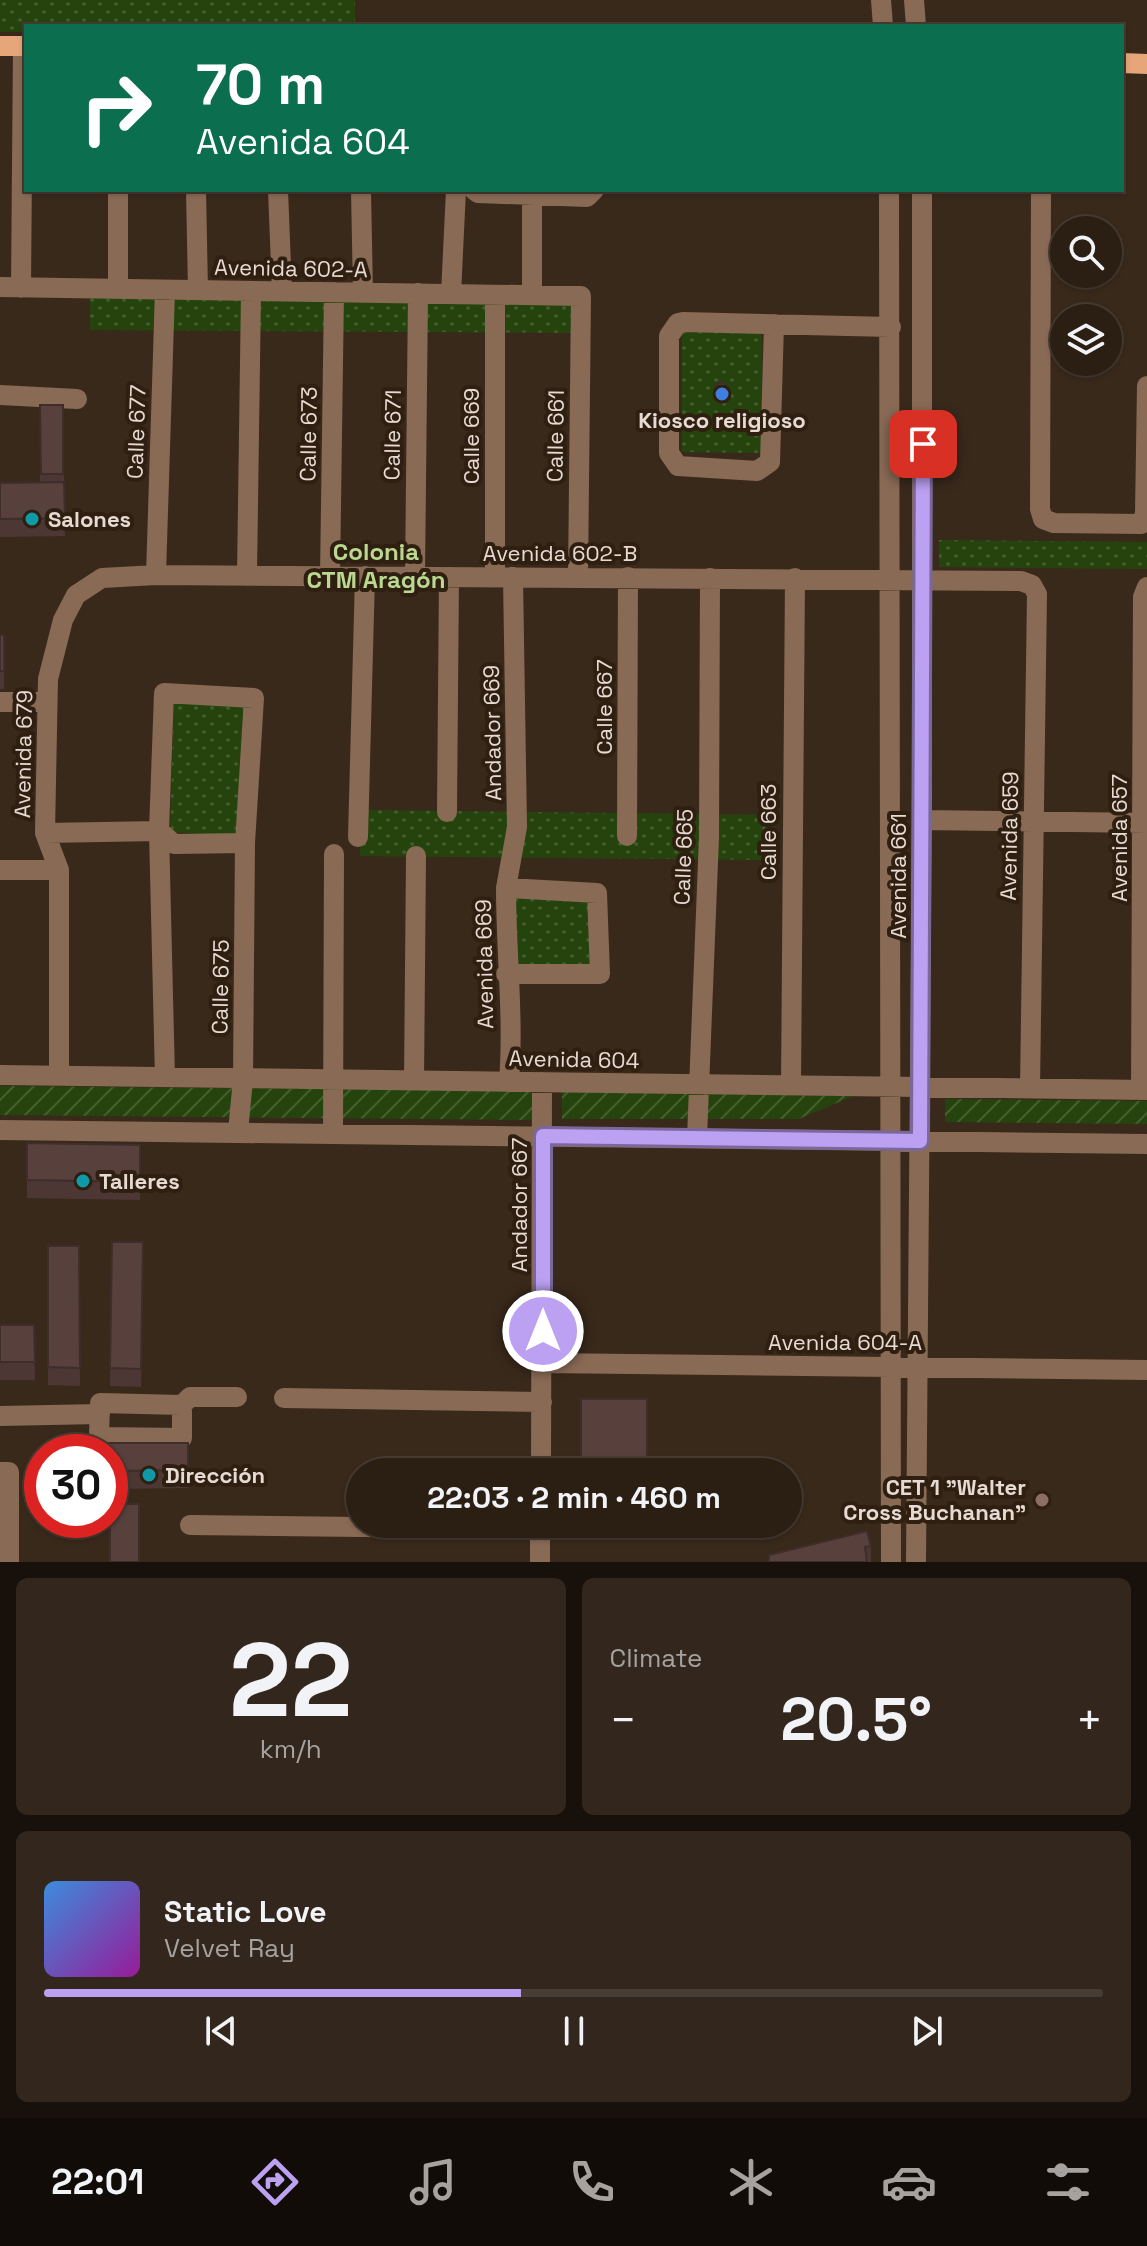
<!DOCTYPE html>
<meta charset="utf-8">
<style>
:root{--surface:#2b1f14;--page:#33271d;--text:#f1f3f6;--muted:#a6a2a0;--line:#473d34;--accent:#bca0f2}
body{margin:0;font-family:"Space Grotesk",sans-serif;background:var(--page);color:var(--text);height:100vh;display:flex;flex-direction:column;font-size:30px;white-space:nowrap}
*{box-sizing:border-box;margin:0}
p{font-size:26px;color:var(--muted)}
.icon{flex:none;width:44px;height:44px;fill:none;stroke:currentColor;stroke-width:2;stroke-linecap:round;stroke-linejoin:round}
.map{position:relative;height:1562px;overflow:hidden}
.sheet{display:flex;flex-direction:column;gap:16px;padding:16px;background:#18110b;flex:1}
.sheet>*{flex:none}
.top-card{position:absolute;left:24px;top:24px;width:1100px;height:168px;border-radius:0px;box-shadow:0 2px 6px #0004,0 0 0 2px var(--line);background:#0b6e4f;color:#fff;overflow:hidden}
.buttons{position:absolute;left:1050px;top:216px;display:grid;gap:16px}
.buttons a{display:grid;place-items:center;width:72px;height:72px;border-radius:50%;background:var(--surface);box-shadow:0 2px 6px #0004,0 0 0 2px var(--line);font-size:40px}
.speed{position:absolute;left:24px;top:1434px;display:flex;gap:16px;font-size:40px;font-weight:700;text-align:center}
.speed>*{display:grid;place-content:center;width:104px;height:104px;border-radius:50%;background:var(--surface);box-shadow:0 2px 6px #0004,0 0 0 2px var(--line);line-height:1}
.speed .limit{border:12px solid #d22;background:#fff;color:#111}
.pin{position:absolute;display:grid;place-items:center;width:68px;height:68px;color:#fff;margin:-34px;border-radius:16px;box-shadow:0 4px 12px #0006}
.me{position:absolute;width:88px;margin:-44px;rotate:0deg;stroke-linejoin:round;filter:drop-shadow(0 0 6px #0008)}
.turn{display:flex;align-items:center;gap:28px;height:168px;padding:0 40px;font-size:36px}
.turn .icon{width:104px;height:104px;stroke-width:2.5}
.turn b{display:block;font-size:56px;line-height:68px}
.big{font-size:60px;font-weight:800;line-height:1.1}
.sheet .widget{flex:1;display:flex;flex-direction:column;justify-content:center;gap:12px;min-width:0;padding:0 28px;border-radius:12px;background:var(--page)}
.sheet .dial{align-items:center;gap:0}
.dial b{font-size:104px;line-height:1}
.song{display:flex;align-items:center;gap:24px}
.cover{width:96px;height:96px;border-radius:12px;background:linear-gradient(135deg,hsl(210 70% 55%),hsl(300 70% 35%))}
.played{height:8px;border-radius:4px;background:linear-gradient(90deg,var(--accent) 45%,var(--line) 45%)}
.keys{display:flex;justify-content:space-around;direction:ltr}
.heat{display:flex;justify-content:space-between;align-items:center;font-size:44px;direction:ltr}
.sheet .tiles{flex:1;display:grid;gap:16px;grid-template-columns:1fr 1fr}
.widget:last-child{grid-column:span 2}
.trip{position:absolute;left:346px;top:1458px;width:456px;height:80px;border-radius:40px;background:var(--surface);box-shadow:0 2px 6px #0004,0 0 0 2px var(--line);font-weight:800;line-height:80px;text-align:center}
.tab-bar{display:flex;height:128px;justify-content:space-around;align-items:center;background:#110c08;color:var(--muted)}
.tab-bar .icon{width:56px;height:56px}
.tab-bar .active{color:var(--accent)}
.tab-bar b{font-size:36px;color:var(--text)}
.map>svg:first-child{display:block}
</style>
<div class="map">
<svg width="1147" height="1562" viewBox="0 0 1147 1562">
<defs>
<pattern id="grass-dots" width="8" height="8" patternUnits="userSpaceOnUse" patternTransform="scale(2)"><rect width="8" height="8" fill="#25440d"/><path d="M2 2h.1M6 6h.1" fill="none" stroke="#455e2f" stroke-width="1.8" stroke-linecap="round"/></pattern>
<pattern id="garden-furrows" width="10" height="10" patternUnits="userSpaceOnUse" patternTransform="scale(2)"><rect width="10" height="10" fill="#25440d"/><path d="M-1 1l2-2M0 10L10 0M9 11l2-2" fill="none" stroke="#455e2f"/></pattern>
</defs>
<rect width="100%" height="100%" fill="#39291b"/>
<!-- grass -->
<path fill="url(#grass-dots)" d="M0 0H355V26H26V32H0Z
M90 294 575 297V333L90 330Z
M682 331 762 332 763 453 682 452Z
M939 540 1147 542V569L939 567Z
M174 703 247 707 243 836 170 832Z
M360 810 775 815V860L360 856Z
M512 893 593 895 592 969 511 968Z"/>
<!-- garden -->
<path fill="url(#garden-furrows)" d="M0 1086 532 1091V1120L0 1115Z
M562 1092 853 1096 799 1119H562Z
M945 1099 1147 1101V1124L945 1122Z"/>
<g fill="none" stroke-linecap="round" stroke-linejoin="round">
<!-- minor -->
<path stroke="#896a55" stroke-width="20" d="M881 0 883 26
M914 0 916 26
M118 190V289
M196 190 198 290
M278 190 282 291
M361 190 363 293
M474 190 478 193 587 197 594 190
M889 190 891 1562
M1041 190 1040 509 1043 519 1054 523 1141 524 1145 514 1147 386
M0 287 581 296 578 577
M21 288 23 46
M451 294 456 190
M532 295V195
M774 324 770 462 757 471 678 466 669 453V336L678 323 683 322 891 327
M0 395 77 399
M156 575 165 290
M247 576 251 291
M330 576 334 292
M415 576 418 293
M495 577V295
M0 702H46
M447 812 449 577
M922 820 1147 823
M159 831 174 844 245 843
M45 833 159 831
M627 836 628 577
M358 837 365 576
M0 870H59
M506 888 517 827 513 577
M506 974H600L597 893 506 888C506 952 514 1018 509 1082
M0 1075 1147 1090
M59 1076V870L45 833 48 679 63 620 76 595 102 578 156 575 1021 581 1032 585 1037 594 1030 1088
M165 1078 159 831 164 693 254 698 245 843 243 1079 238 1132
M414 1081 416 856
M791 1085 795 578
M1141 1090 1143 597 1147 587
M0 1130 1147 1144
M333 1134 334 854
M697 1138 709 837 710 578
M543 1363 1147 1370
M284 1398 542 1402
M100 1403 182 1405V1438L99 1437Z
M182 1405 190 1397H237
M0 1416 100 1414
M0 1472H9V1562
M541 1472 542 1082
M190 1525 540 1529
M540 1562V1524
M916 1562 922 820V190"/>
<!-- major -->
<path stroke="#e6a67a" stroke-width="20" d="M0 46H26
M1122 63 1147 64"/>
</g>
<!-- wall -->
<path fill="#4c3734" d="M40 405H63L65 536 0 537V483H40Z
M0 635H4V689H0Z
M27 1143 140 1145V1200L27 1198Z
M112 1242H143L141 1387 110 1386Z
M48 1246H79L80 1386 48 1385Z
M0 1325H34L35 1380H0Z
M188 1443V1488L110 1489V1452Z
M581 1524H647V1529H581Z
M871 1546V1562H769Z"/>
<!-- shaded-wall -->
<path fill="#3e2d2b" d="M727 390V396L718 398V392Z"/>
<!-- building -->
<path fill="#58403d" stroke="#3e2d2b" stroke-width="2" d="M724 382 727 390 718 392 717 384Z
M40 405H63V474H41Z
M64 482 65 518 0 519V483Z
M0 635H4V671H0Z
M27 1143 140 1145V1182L27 1180Z
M112 1242H143L141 1369 110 1368Z
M48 1246H79L80 1368 48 1367Z
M0 1325H34L35 1362H0Z
M581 1399H647V1472H581Z
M101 1443H188V1470L110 1471V1452H101Z
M110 1504H139V1562H110Z
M867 1531 871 1546 865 1547 867 1562H769V1555Z"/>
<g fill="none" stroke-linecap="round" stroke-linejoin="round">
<!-- route casing -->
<g stroke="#7a689d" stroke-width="20">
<path id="route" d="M543 1331V1136L920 1141 923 444"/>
</g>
<!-- route -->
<use href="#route" stroke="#bca0f2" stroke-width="14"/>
</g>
<!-- markers -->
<circle fill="#3f7fe0" stroke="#2f1f11" stroke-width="3" cx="722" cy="394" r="8"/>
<g fill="#0f9aa8" stroke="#2f1f11" stroke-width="3">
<circle cx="32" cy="519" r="8"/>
<circle cx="83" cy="1181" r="8"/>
<circle cx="149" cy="1475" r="8"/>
</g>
<circle fill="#8d6e63" stroke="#2f1f11" stroke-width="3" cx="1042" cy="1500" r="8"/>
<g text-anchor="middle" stroke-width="8" stroke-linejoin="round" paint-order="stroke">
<!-- street labels -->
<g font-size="22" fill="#e6dad2" stroke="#2f1f11">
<text transform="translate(291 268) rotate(1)" y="8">Avenida 602-A</text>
<text transform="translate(136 432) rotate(-88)" y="8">Calle 677</text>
<text transform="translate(308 434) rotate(-89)" y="8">Calle 673</text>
<text transform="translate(392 435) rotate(-89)" y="8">Calle 671</text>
<text transform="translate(471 436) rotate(-90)" y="8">Calle 669</text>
<text transform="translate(555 436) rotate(-89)" y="8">Calle 661</text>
<text x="560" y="561">Avenida 602-B</text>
<text transform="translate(604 707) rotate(-90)" y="8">Calle 667</text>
<text transform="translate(492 733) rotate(-91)" y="8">Andador 669</text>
<text transform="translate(23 754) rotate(-89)" y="8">Avenida 679</text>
<text transform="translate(768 832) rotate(-90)" y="8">Calle 663</text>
<text transform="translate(1009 836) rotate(-89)" y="8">Avenida 659</text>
<text transform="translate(1119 838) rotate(-90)" y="8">Avenida 657</text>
<text transform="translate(683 857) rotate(-88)" y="8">Calle 665</text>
<text transform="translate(898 876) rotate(-90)" y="8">Avenida 661</text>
<text transform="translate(484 964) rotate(-91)" y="8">Avenida 669</text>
<text transform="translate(220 987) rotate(-89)" y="8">Calle 675</text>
<text transform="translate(574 1059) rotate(1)" y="8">Avenida 604</text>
<text transform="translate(519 1205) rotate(-90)" y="8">Andador 667</text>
<text x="845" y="1350">Avenida 604-A</text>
</g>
<!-- poi labels -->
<g font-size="22" font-weight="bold" fill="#e6dad2" stroke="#2f1f11" text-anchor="start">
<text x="722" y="428" text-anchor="middle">Kiosco religioso</text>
<text x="48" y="527">Salones</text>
<text x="99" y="1189">Talleres</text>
<text x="165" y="1483">Dirección</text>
<text x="1026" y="1495" text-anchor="end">CET 1 "Walter<tspan x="1026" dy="25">Cross Buchanan"</tspan></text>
</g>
<!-- neighbourhood labels -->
<g font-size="24" font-weight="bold" fill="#bad890" stroke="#2f1f11">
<text x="376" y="560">Colonia<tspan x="376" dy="28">CTM Aragón</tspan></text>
</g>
</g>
</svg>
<div class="buttons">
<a><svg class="icon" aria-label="search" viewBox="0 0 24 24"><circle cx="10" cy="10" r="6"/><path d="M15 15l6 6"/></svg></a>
<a><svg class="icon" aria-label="layers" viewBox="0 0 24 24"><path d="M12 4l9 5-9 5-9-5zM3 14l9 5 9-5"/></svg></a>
</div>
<div class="speed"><div class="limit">30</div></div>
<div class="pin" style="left:923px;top:444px;background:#d93025"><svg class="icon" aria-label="arrive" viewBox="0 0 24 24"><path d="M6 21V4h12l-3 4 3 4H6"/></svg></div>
<svg class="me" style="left:543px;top:1331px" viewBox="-20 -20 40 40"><circle r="17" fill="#bca0f2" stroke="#fff" stroke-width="3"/><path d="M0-11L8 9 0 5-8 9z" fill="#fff"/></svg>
<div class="trip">22:03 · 2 min · 460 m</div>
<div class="top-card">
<div class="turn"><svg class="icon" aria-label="right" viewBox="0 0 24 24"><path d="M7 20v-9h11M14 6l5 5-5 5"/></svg><div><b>70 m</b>Avenida 604</div></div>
</div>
</div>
<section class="sheet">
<div class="tiles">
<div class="widget dial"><b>22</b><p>km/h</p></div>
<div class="widget"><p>Climate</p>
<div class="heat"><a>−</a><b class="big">20.5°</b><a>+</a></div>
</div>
<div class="widget">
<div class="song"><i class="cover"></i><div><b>Static Love</b><p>Velvet Ray</p></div></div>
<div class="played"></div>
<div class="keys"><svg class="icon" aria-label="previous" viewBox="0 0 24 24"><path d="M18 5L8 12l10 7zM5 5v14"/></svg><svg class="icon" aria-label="pause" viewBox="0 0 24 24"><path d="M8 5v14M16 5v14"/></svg><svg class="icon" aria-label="next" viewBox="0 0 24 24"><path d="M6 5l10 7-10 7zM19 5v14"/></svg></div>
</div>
</div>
</section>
<nav class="tab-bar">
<b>22:01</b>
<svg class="icon active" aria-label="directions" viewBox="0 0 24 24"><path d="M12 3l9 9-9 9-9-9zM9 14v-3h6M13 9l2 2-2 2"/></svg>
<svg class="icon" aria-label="music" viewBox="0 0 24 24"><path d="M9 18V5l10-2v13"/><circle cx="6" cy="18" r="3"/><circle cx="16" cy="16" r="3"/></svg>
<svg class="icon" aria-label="phone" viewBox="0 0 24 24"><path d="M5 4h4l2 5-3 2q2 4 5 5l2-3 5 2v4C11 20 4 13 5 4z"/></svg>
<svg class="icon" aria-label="climate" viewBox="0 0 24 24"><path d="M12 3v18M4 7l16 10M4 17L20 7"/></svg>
<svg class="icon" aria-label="car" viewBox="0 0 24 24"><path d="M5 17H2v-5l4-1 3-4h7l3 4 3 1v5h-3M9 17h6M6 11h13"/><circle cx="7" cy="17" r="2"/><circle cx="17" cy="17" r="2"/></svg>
<svg class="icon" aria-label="filters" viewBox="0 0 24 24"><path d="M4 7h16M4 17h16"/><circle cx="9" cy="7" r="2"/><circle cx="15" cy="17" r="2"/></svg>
</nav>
